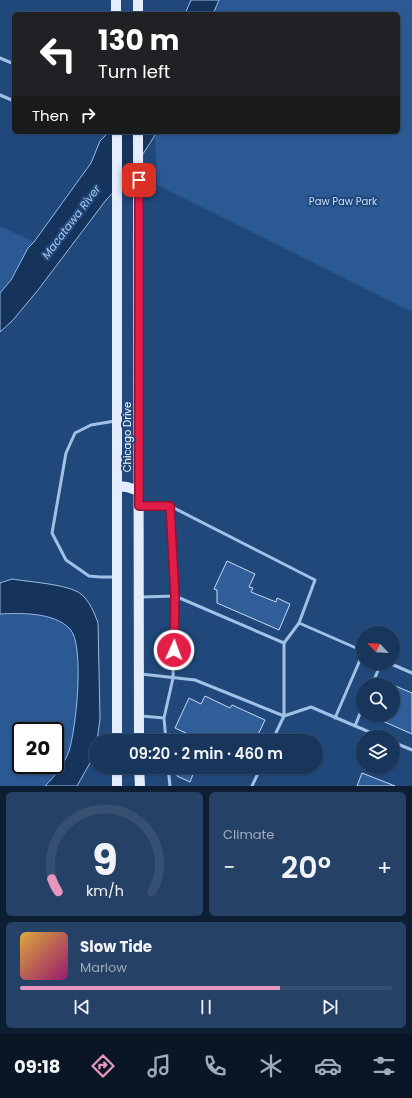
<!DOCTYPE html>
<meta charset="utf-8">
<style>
:root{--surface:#18365c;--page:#254165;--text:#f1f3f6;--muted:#9fabbb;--line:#365072;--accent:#e797bd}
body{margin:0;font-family:Poppins,sans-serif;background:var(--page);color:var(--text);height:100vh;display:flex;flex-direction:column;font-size:15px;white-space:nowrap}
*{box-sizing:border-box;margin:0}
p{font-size:13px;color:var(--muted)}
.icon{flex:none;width:22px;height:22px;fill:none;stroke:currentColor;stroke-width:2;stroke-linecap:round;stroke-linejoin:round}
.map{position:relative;height:786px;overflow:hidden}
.details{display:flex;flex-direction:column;gap:6px;padding:6px;background:#0d1e33;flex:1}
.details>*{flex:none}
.hud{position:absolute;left:12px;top:12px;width:388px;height:122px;border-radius:6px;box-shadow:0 1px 3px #0004,0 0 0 1px var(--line);background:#202124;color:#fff;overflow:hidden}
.needle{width:26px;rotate:295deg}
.buttons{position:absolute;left:356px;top:626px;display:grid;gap:8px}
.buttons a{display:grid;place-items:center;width:44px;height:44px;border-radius:50%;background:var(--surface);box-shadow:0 1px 3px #0004,0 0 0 1px var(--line);font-size:20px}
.speed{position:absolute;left:12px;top:722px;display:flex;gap:8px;font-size:20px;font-weight:700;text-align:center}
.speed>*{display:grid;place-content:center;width:52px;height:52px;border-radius:50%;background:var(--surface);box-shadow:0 1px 3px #0004,0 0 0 1px var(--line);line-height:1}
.speed .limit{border:2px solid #111;border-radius:6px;background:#fff;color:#111}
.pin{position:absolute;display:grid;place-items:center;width:34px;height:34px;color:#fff;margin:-17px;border-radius:8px;box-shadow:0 2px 6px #0006}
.me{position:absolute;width:44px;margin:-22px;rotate:2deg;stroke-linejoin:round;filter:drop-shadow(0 0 3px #0008)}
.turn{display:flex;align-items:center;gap:14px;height:84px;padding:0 20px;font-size:18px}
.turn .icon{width:52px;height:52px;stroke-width:2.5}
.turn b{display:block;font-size:28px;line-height:34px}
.then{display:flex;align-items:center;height:38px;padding:0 20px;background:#0003;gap:8px;font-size:15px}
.big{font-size:30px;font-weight:600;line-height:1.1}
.details .tile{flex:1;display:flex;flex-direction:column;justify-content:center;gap:6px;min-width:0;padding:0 14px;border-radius:6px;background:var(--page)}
.details .dial{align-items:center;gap:0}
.dial svg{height:104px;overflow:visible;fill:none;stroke:var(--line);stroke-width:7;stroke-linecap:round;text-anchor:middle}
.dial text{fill:var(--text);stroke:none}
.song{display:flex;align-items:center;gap:12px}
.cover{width:48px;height:48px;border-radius:6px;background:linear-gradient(135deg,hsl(40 70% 55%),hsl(320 70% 35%))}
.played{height:4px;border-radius:2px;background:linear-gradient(90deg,var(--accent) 70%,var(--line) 70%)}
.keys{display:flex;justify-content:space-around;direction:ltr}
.heat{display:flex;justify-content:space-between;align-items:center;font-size:22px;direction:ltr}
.details .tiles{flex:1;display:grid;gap:6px;grid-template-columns:1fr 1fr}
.tile:last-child{grid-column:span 2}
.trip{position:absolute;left:89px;top:734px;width:234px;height:40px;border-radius:20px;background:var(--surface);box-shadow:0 1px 3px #0004,0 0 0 1px var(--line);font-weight:600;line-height:40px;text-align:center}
.dock{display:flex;height:64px;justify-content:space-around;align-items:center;background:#0a1625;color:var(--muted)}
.dock .icon{width:28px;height:28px}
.dock .current{color:var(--accent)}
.dock b{font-size:18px;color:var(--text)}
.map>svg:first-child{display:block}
</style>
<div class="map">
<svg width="412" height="786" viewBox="0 0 412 786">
<rect width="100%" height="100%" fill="#20487b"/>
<!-- green -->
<path fill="#2a5993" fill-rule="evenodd" d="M206 0H412V312L157 185 155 132H398V14H199Z
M0 226 34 242 28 248 11 280 0 293Z
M23 614C38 615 62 617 71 630 84 649 77 729 69 751 64 765 55 776 45 786H0V615ZM21 731H55V765H21Z"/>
<!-- water -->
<path fill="#16335b" stroke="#96bce7" d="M191 0H219L213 14H185Z
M109 132H157L129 176 106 200 38 290 13 320 0 332V293L11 280 28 248 34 242 91 163 100 141Z
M12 579C29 582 68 584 81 594 90 602 94 612 98 623L100 719 96 748 90 763 77 786H45C55 776 64 765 69 751 76 730 85 645 70 629 54 612 21 613 0 614V583Z"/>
<!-- building -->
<path fill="#305e98" stroke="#c6dbf5" d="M227 561 255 574 249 587 253 588 251 592 276 602 277 598 290 604 279 630 217 603V590L214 589Z
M393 685 412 693V734L369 715H393Z
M205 696 230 708 232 705 265 720 255 741H219L211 737 210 741H203L175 728 189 698 201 704Z
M181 767H196L190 782 177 776Z
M362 773 395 786H357Z"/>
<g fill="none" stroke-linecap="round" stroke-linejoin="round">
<!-- service -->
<path stroke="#a2c1e6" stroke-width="3" d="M0 58 14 64
M0 95 14 101
M115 421 91 425 75 433 66 453 52 533 66 560 89 576 100 577H116
M140 506H170L315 580 299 623 363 651
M141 597 175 596 284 643
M389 663 412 673
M141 674 195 680 284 716V643L299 623
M372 685 381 663
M141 716 164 718
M335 718 363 653
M355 726 363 706
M166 741 164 718 173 678 175 596 170 506
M272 741 284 716 311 707 381 737
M393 742 412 750
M168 767 170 786
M252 786 261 767"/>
<!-- primary -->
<path stroke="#e3edfd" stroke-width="10" d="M116 0V14
M138 14V0
M117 132V741
M138 132 139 741
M118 486 127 487 139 491
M139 767 140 786
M117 786V767"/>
</g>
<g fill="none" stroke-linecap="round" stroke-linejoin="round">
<!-- route casing -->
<g stroke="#92132f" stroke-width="10">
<path id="route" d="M139 180V506H170L175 596 174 650"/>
</g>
<!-- route -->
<use href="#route" stroke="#e11d48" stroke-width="7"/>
</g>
<g text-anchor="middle" stroke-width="4" stroke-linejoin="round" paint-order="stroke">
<!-- park labels -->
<g font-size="10" fill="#c6dbf5" stroke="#20487b">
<text x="343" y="205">Paw Paw Park</text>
</g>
<!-- street labels -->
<g font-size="10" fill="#fff" stroke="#20487b">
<text transform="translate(127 437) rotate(-90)" y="4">Chicago Drive</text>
</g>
<!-- water labels -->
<g font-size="11" font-style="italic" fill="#aecbee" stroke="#20487b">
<text transform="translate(71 222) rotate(-53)" y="4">Macatawa River</text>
</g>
</g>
</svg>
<div class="buttons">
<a><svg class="needle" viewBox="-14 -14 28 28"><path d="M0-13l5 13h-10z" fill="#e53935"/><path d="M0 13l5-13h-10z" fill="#9fabbb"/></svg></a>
<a><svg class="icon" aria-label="search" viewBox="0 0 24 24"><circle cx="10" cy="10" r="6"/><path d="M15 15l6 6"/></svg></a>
<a><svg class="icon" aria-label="layers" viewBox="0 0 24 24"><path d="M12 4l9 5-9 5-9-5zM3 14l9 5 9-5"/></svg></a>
</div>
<div class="speed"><div class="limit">20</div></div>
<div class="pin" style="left:139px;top:180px;background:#d93025"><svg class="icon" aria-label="arrive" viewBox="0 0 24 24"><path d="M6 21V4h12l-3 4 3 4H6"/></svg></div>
<svg class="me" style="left:174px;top:650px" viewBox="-20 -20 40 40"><circle r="17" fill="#e11d48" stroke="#fff" stroke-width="3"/><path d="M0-11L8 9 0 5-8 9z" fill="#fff"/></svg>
<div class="trip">09:20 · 2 min · 460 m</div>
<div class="hud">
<div class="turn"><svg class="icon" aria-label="left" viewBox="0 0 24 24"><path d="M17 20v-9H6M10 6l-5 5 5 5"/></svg><div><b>130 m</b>Turn left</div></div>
<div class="then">Then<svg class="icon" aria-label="right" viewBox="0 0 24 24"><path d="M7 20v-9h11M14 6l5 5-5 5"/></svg></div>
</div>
</div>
<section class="details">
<div class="tiles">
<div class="tile dial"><svg viewBox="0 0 100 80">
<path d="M14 69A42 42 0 1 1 86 69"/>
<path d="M14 69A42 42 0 0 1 9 59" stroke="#e797bd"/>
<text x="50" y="56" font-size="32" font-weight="700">9</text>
<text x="50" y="72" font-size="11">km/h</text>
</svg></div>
<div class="tile"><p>Climate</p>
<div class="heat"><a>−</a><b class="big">20°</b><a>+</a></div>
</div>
<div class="tile">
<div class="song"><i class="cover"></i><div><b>Slow Tide</b><p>Marlow</p></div></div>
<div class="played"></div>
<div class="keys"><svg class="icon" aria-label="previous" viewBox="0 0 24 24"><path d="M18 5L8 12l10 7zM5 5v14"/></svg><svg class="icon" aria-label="pause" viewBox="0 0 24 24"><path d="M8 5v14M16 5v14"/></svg><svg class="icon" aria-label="next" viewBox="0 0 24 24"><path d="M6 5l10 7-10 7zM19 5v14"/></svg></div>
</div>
</div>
</section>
<nav class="dock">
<b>09:18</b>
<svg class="icon current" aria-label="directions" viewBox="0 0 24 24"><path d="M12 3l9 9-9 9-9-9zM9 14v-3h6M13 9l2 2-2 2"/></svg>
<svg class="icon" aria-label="music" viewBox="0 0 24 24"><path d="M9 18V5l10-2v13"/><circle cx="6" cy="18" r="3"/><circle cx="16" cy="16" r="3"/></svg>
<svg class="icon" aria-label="phone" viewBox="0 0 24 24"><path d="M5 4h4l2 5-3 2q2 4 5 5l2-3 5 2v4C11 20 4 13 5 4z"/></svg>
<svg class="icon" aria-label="climate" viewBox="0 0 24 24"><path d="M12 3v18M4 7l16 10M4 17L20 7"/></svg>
<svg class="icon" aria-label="car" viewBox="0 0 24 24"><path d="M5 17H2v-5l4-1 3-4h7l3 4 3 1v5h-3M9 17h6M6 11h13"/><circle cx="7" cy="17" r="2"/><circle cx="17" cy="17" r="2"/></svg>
<svg class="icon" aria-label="filters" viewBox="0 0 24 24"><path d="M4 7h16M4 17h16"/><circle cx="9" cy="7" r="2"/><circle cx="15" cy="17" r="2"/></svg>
</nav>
